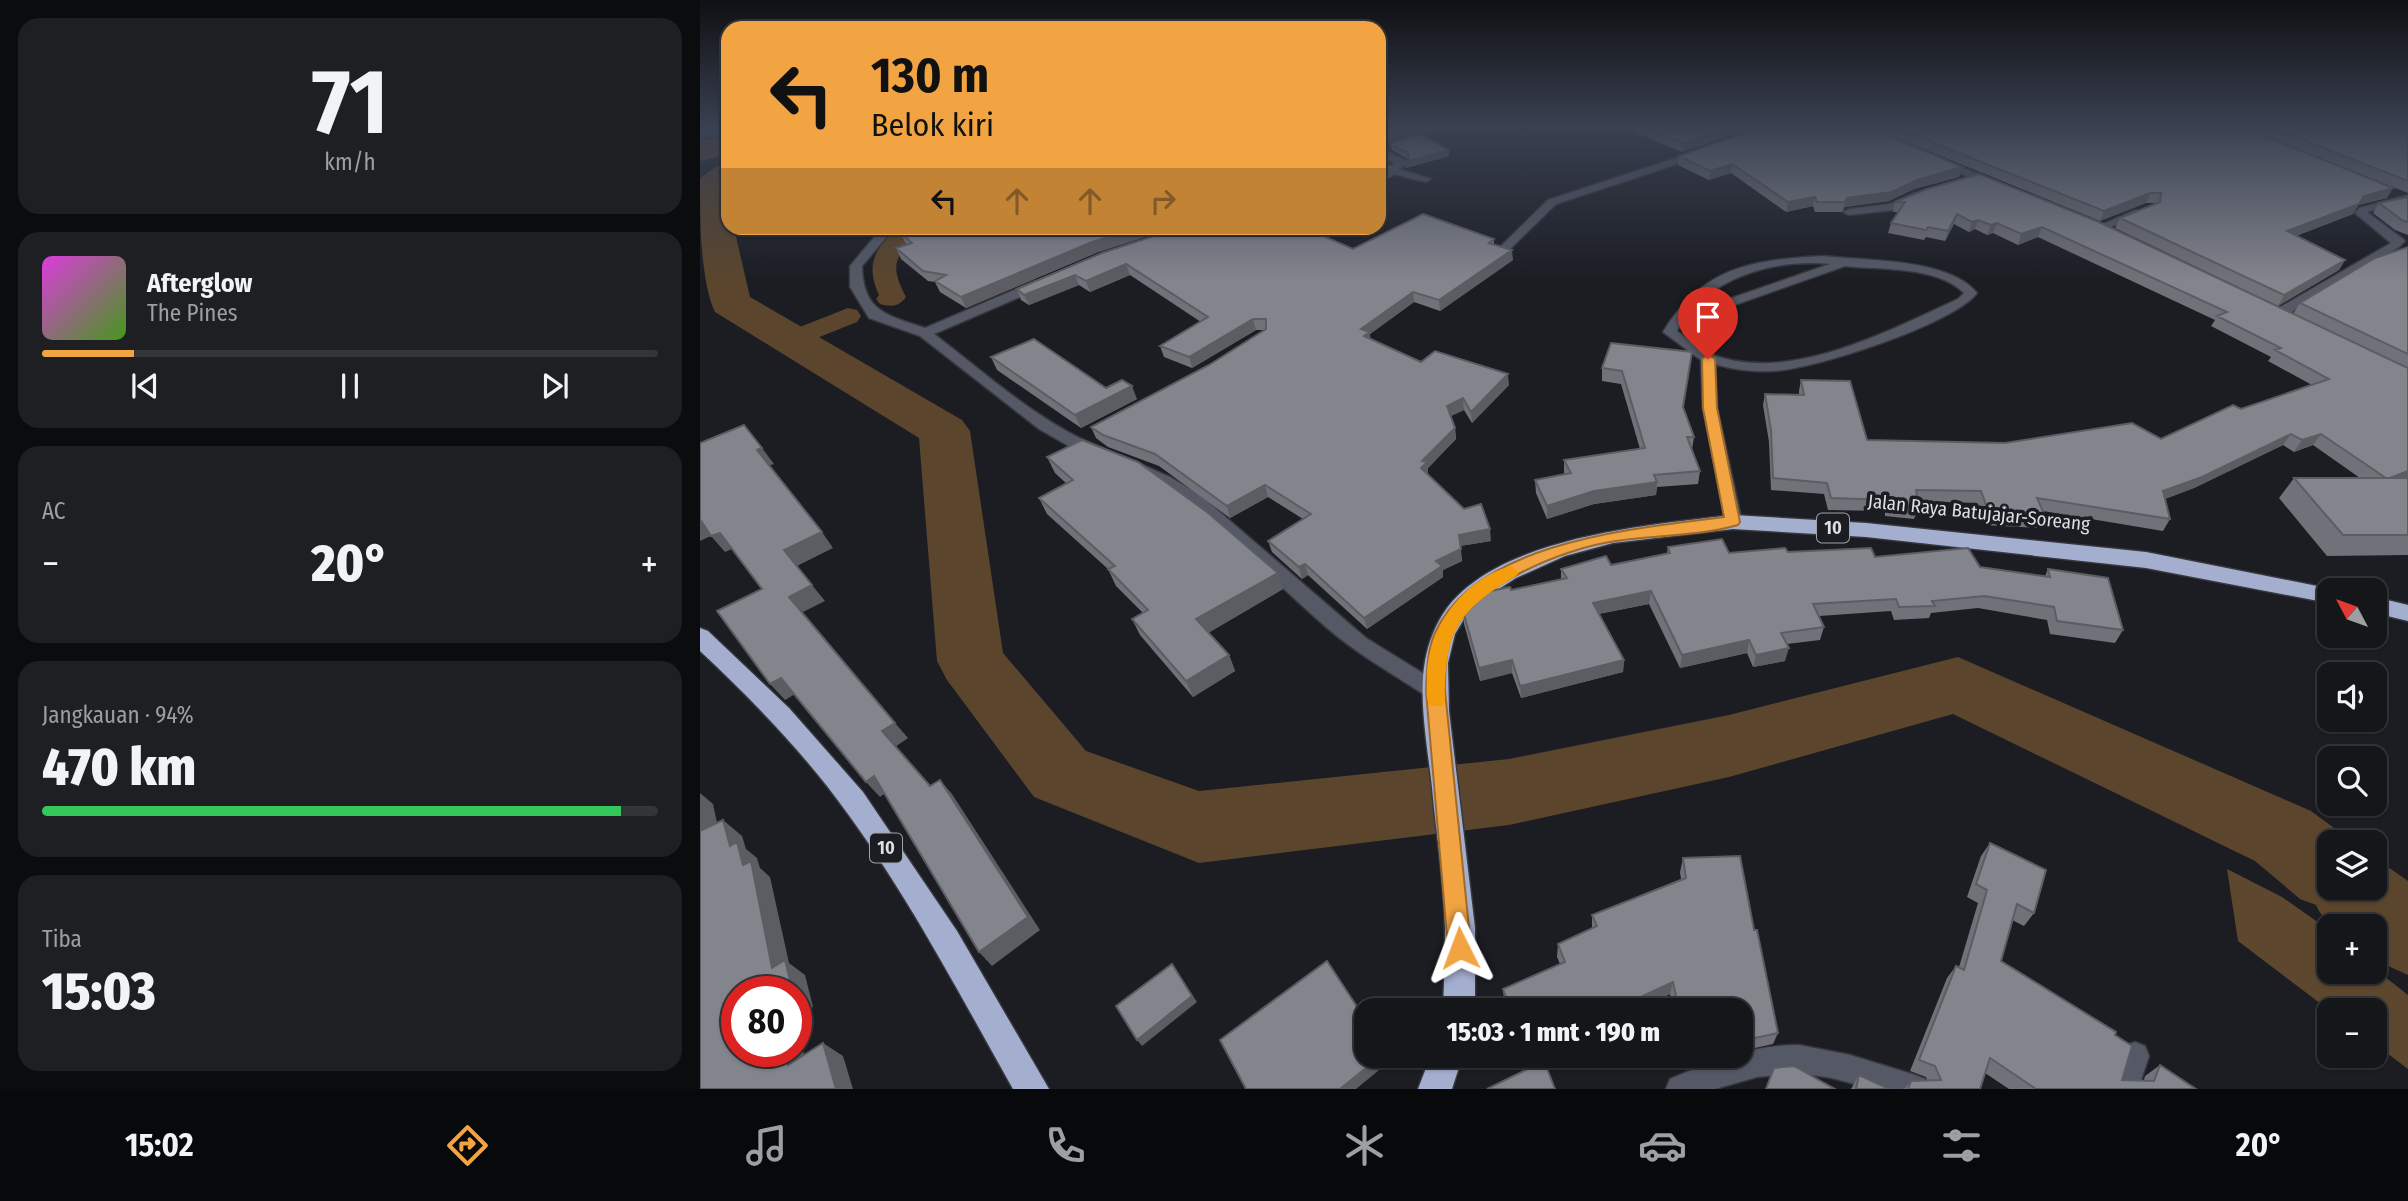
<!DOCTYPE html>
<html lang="id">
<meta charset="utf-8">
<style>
:root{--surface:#14161a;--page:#1d1f23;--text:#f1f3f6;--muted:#9d9fa2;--line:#333539;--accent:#f3a442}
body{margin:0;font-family:"Fira Sans Condensed",sans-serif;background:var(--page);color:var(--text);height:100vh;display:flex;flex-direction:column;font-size:26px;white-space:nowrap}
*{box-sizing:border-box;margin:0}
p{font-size:23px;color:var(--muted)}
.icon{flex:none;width:38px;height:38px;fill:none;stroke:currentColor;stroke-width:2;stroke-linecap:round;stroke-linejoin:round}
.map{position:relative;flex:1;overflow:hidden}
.drawer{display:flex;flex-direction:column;gap:18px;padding:18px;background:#0b0c0e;width:700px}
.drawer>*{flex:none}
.guide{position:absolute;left:21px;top:21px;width:665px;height:214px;border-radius:21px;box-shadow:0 2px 5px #0004,0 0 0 2px var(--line);background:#f3a442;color:#111;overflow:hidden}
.needle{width:46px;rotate:311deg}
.controls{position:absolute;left:1617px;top:578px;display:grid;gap:14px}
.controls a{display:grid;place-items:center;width:70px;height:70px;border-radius:14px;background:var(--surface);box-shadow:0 2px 5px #0004,0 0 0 2px var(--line);font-size:35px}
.speed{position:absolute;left:21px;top:976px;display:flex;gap:14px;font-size:35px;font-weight:700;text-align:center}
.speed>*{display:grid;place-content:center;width:91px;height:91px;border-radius:50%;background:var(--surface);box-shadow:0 2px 5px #0004,0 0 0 2px var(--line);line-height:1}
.speed .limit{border:10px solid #d22;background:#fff;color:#111}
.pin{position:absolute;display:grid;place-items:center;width:60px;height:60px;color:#fff;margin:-72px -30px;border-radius:50% 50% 50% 0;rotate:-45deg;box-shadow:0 0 7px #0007}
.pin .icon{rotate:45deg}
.me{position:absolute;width:77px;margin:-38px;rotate:357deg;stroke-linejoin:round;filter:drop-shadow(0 0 5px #0008)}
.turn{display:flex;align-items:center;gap:24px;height:147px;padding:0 35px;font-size:32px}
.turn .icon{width:91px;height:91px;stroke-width:2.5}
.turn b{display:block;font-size:49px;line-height:60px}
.lanes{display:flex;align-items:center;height:66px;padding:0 35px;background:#0003;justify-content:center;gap:35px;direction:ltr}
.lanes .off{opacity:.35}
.big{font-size:52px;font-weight:800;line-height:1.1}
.drawer .card{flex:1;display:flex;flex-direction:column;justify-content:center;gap:10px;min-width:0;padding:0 24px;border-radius:21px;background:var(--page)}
.drawer .dial{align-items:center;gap:0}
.dial b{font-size:91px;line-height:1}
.song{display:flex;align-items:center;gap:21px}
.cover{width:84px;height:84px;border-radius:10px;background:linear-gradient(135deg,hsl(300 70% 55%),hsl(100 70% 35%))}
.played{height:7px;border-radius:4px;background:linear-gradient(90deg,var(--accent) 15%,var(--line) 15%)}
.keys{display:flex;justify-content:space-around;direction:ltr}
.heat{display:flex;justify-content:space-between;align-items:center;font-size:38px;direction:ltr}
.charge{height:10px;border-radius:5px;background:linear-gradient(90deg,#34c759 94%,var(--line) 0)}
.trip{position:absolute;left:654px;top:998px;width:399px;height:70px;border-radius:21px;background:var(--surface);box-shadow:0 2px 5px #0004,0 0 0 2px var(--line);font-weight:800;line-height:70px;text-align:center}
.tab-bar{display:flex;height:112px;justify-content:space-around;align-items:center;background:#08090a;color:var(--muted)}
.tab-bar .icon{width:49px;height:49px}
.tab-bar .on{color:var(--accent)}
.tab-bar b{font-size:32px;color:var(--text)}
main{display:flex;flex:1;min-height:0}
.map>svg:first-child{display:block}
</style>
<main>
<section class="drawer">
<div class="card dial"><b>71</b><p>km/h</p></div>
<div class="card">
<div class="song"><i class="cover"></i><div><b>Afterglow</b><p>The Pines</p></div></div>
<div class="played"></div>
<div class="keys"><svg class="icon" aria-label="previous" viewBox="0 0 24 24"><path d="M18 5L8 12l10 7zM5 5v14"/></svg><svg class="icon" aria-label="pause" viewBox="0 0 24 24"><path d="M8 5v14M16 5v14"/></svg><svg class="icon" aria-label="next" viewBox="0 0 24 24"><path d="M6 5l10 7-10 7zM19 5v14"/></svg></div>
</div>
<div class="card"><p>AC</p>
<div class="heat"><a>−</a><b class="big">20°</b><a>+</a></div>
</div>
<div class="card"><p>Jangkauan · 94%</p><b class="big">470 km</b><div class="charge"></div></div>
<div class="card"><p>Tiba</p><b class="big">15:03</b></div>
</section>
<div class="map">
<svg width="1708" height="1089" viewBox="0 0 1708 1089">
<rect width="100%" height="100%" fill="#1b1d23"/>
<!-- forest -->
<path fill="#5e472f" d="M28 136V154L0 161V140Z
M1527 869 1582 897 1629 930V971L1675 969 1708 995V1069L1675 1044V1010H1629L1538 941Z"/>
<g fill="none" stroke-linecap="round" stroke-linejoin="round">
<!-- canal -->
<path fill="#5b452d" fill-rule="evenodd" d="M196 228H219C200 257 186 259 206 297 199 307 191 307 180 304L176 299 179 295C165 264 175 250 196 228Z
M148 308 157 310 161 316 157 322 92 348 82 346 78 340 82 334Z"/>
<!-- river -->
<path fill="#5b452d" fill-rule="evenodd" d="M28 163V228H34L50 297 262 420 270 431 303 653 386 751 499 791 809 759 1029 715 1258 657 1611 811 1653 842H1629V887H1675V858L1708 881V975L1675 960V926C1650 926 1627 931 1616 905L1600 899 1555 861 1253 714 1029 777 809 825 499 863 334 797 247 680 237 661 219 438 15 312C0 281 0 215 0 178L16 167Z"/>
<!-- minor casing -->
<g stroke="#36383e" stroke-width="3">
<path id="minor" d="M691 127H703L719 137 691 146V142L706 137Z
M679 148 707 161V165L699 169 731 179 726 182 685 172V168L695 163 679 155Z
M1000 150 1005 153 1004 155 856 204 810 249 800 247 848 200Z
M1237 160H1245L1301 184 1292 186 1237 164Z
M1215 193 1220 196 1219 198 1193 210 1149 215 1143 212 1149 209 1190 204Z
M1708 195V201L1667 212 1703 239 1705 241 1699 247 1585 316H1575V310L1691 243 1655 213 1659 208Z
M1435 210 1445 212 1404 230 1394 228Z
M182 228H194L162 266C163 312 187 315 225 328L335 281H343V287L234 334C288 375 340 424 404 449L406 452 404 455H392L367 445 339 429 220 336 169 318 150 287V266Z
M1123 256C1166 261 1249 258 1277 293 1254 324 1115 369 1074 371 1053 372 1034 370 1015 364L1017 408 1042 522 1039 526H1027L1003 408 1001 360 963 332C1003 267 1050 260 1123 256ZM1130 264 988 313C1023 274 1078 259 1130 264ZM1145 266C1182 270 1237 266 1264 293L1258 299C1188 331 1086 386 1008 353 997 348 987 338 977 331L981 324Z
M434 461 470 477 500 495 666 638 742 685 745 691 742 697 735 699 728 697C693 674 657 654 626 627 561 571 507 507 428 470L426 466Z
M1435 1042 1445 1046 1449 1056 1438 1089H1410L1425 1046Z
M1099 1045 1150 1055 1215 1075 1225 1079 1229 1089H1173L1132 1078 1099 1073 1057 1077 1015 1089H966L970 1079C1013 1061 1052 1045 1099 1045Z"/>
</g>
<!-- highway casing -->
<g stroke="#36383e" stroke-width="3">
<path id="highway" d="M1033 515 1166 523 1446 552 1637 590H1629V603L1446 568 1166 537 1033 529 913 543 865 556 816 578 788 596 764 619 755 634 748 663 749 711 775 928V1010H743C744 983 745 957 745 930 745 883 736 835 732 788 728 750 718 698 725 661 728 643 736 623 747 608 802 536 950 525 1033 515Z
M1675 597 1708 605V621L1675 613Z
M0 628 8 631 89 708 163 792 257 931 349 1089H313C255 986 200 880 127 786 89 738 45 693 0 651Z
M731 1055H763L752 1089H718Z"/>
</g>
<!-- minor -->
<use href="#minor" fill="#555966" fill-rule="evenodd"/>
<!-- highway -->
<use href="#highway" fill="#a4aecf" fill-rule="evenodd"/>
</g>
<!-- wall -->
<path fill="#717279" d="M708 127H745L723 135 749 150V156L706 168 708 159 692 150 691 144 718 134Z
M923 127H1056L982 152Z
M1170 127H1542L1687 198 1658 205 1653 214 1596 236 1645 260 1639 270 1578 306 1415 228 1420 218 1457 203H1446L1400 221Z
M1543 127H1708V193Z
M979 156 1262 167 1259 177 1214 189 1189 201 1145 207 1142 212H1115L1113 206 1086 212 1031 173 1009 180 978 165Z
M1279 174 1593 314 1600 303 1708 247V555L1627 556 1579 498 1594 478H1660L1613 445 1594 452 1583 445 1494 488 1465 499 1470 519 1463 531 1343 511 1345 516 1339 528 1284 525 1276 503 1218 501 1219 507 1214 519 1185 516V511L1128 510 1124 494 1071 490 1069 442 1063 405 1065 394 1099 395V391L1101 380 1167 440 1305 443 1461 439 1541 409 1612 385 1568 361 1571 357 1511 326 1515 320 1338 237 1318 245 1293 233 1287 235 1275 229 1269 232 1254 224 1245 241 1226 237 1224 240 1188 233 1191 223 1198 212H1193L1195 202Z
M1708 197V235L1695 230 1673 213 1679 203Z
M478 228 653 249 794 239V245L813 260 740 311 714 302 670 334V339L721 362 809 385 772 423 764 410 751 416 755 428 756 439 728 468V474L791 541 760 546 762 561 743 570V577L667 629 608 575 602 579 572 552 568 541 603 519 568 497 530 518 459 466 408 447 396 438 391 427 509 365 565 330H556L492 368 464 357 460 346 501 322 430 275 390 292 379 285 329 305 321 300 317 289Z
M308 231 396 253 266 308 240 292 235 282 228 281 201 259 196 248 207 245 205 242 200 232Z
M992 352 983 408 994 437 992 450 1000 471 998 484 957 487 956 495 894 504 847 519 836 493 835 480 865 475 864 473V460L940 449 921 384 902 381V368Z
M291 357 406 388 437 399 381 428 297 370Z
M347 457 583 589 508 633 529 655 535 671 493 697 440 635 432 619 443 613 416 586 408 569 347 514 339 498 367 484 355 473Z
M968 547 1029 553 1088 552 1175 557 1280 567 1345 576 1348 569 1423 630 1415 643 1350 634 1347 620 1278 608 1231 613 1229 618 1194 620 1191 611 1119 616 1124 627 1120 640 1087 644 1085 661 1053 667 1047 653 980 668 949 604 899 614 924 660 923 672 821 698 812 673 780 681 764 624 763 611 811 590 861 579V569L911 565 967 553Z
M1290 843 1334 913 1324 926 1312 920 1301 961 1415 1035 1422 1080H1444L1445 1076 1460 1065 1496 1089H1309L1285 1073 1280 1089H1204L1211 1081 1227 1080 1226 1077 1210 1071 1247 978 1256 966 1259 967 1278 903 1267 897 1281 856Z
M983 858 1054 930 1078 1033 1073 1044 1041 1051V1010H973L970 994 937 1010H807L804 1001 803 989 860 964 857 957 858 944 892 929V915L981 879 980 872Z
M982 1055H1023L984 1064Z
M1159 1075 1189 1089H1151Z"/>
<!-- shaded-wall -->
<path fill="#5c5d63" d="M19 127H28V134L0 138V130Z
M699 127 700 136 679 144V134Z
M720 127H745L721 136Z
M1030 127H1056L982 152 983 143Z
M749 150V156L706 168V162Z
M688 154 689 163 682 168 681 159Z
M1032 164 1031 173 1009 180 1010 171Z
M692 167 693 176 679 183V173Z
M1262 167 1259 177 1214 189 1189 201 1145 207 1142 212 1147 198Z
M1693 188 1687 198 1658 205 1664 196Z
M1450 193 1446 203 1400 221 1404 211Z
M1115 197 1113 206 1086 212 1088 202Z
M1659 204 1653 214 1581 241 1587 231Z
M1257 214 1254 224 1245 241 1248 231Z
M1278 220 1275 229 1269 232 1272 222Z
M1297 223 1293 233 1287 235 1291 225Z
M1342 227 1338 237 1318 245 1321 234Z
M440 228H474L396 253 266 308 261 297 392 242Z
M812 250 813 260 740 311 739 300Z
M1645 260 1639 270 1578 306 1584 295Z
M426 264 430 275 390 292 386 281Z
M375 275 379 285 329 305 324 295Z
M713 292 714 302 670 334 671 343 664 338 661 329Z
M553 319 556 330 492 368 489 357Z
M808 374 809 385 772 423 771 412Z
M432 386 437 399 381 428 375 415Z
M763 398 764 410 748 417 747 406Z
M755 428 756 439 728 468V474L723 479 721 468 722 461Z
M1591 434 1583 445 1494 488 1456 502 1463 491Z
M1621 434 1613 445 1594 452 1602 440Z
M62 448 74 464 68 466 57 450Z
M1708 471V479H1687Z
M957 482 956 495 894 504 847 519V506L894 491Z
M565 485 568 497 530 518 527 506Z
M0 519 13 535 0 541Z
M790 529 791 541 760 546 759 535Z
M122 532 133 548 97 566 84 550Z
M20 533 34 548 25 552 11 536Z
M761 549 762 561 743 570V577L667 629 664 618 736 561Z
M605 564 608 575 602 579 599 567Z
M578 573 583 589 503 636 496 619Z
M112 585 125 601 103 612 89 597Z
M951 591 949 604 892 615 893 603Z
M1049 640 1047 653 980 668 982 655Z
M1089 648 1085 661 1053 667 1056 655Z
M529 655 535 671 493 697 486 681Z
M812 660V673L780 681 779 668Z
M924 660 923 672 821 698 820 686Z
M81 678 95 694 85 700 70 684Z
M195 723 208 738 195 747 182 731Z
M174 776 188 791 180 797 166 782Z
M240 780 252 794 340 930 292 966 279 952Z
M0 793 13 804 22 846 2 830 0 819Z
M23 820 42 836 46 849 57 858 60 868 70 877 89 963 105 975 113 1007 96 1017V992H93L72 968 43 865 30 846Z
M472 964 497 1002 442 1046 437 1040Z
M973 982 970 994 937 1010H913Z
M96 1018 109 1078 88 1065 85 1052H96Z
M123 1043 143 1056 153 1089H136Z
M682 1055H688L690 1061 656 1089H640Z
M826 1055H840L826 1062Z"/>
<!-- building -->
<path fill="#83858d" stroke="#5c5d63" stroke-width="2" d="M0 127H19L0 130Z
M679 127H699L679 134Z
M945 127H1030L983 143Z
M1062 127H1169L1262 167 1217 180 1192 192 1147 198 1145 202H1117L1115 197 1088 202 1032 164 1010 171 979 156Z
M1194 127H1542L1693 188 1664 196 1659 204 1587 231 1645 260 1584 295 1420 218 1460 202 1461 193H1450L1404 211Z
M1570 127H1708V181Z
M719 134 749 150 706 162 709 159 708 153 691 144Z
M679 148 688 154 681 159 682 164 692 167 679 173Z
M1279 174 1399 222 1708 368V471L1690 478H1686L1621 434 1602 440 1591 434 1502 477 1463 491 1470 519 1337 498 1345 516 1289 513 1281 491 1216 490 1219 507 1189 504 1188 500 1131 498 1127 483 1073 478 1071 430 1065 394 1104 395 1101 380 1150 381 1167 440 1305 443 1432 423 1461 439 1533 405 1541 409 1629 379 1575 350 1581 348 1517 316 1527 312 1342 227 1321 234 1297 223 1291 225 1278 220 1272 222 1257 214 1248 231 1228 227 1226 230 1191 223 1205 202H1195L1227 189Z
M1708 197V222L1702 220 1679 203Z
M723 214 794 239 789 243 812 250 739 300 713 292 661 329 669 332 664 336 721 362 735 351 808 374 771 412 763 398 747 406 755 428 722 461 727 462 721 468 764 509 781 504 790 529 759 535 761 549 736 561 742 566 664 618 605 564 599 567 568 541 611 514 565 485 527 506 455 454 403 435 391 427 509 365 566 329V319H553L489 357 460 346 508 317 426 264 386 281 375 275 324 295 317 289 402 253 478 228H605L653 249Z
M215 228H303L308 231 318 232 328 228H440L392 242 261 297 235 281 246 275 223 271 196 248 212 243 200 232Z
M1708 247V354L1600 303 1675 258Z
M334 339 406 388 422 380 432 386 375 415 291 357Z
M911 343 992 352 983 407 994 437H987L1000 471 954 475 957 482 894 491 847 506 835 480 871 473 864 460 945 448 922 371 902 368Z
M44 425 62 448 57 450 122 532 84 550 112 585 89 597 195 723 182 731 230 786 240 780 328 917 279 952 174 776 166 782 81 678 70 684 17 611 62 589 20 533 11 536 0 519V443Z
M382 440 438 462 507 512 578 573 496 619 529 655 486 681 432 619 448 610 408 569 415 566 339 498 373 480 347 457Z
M1594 478H1708V535H1643Z
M1022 539 1029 553 1085 548 1088 552 1171 548 1175 557 1268 548 1280 567 1350 577 1348 569 1408 578 1423 630 1357 621 1354 607 1284 596 1232 601 1235 606 1199 607 1196 599 1113 604 1124 627 1081 633 1089 648 1056 655 1049 640 982 655 951 591 893 603 924 660 820 686 812 660 779 668 763 611 781 593 810 587 811 590 867 578 861 569 906 556 911 565 970 553 968 547Z
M0 819 2 830 23 820 30 846 37 842 43 865 51 861 72 968 85 960 93 992H37V1052H85L88 1065 123 1043 136 1089H0Z
M1290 843 1346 870 1334 913 1317 904 1301 961 1416 1032 1415 1035 1432 1046 1422 1080 1454 1081 1460 1065 1496 1089H1336L1290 1058 1280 1089H1208L1211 1081 1241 1080 1235 1066 1219 1060 1256 966 1264 970 1287 890 1276 884Z
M1040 856 1054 930H1057L1078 1033 1041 1041V1010H979L973 982 913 1010H811L803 989 865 962 858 944 897 926 892 915 986 878 983 858Z
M627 961 667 1022V1055H682L640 1089H546L520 1040Z
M472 964 492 996 437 1040 416 1006Z
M844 1061 855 1089H787Z
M1094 1066 1135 1089H1066L1074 1068Z
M1159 1075 1189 1089H1156Z"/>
<!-- sky -->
<linearGradient id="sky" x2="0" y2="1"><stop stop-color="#0f1013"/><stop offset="0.45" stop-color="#394050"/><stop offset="1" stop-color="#394050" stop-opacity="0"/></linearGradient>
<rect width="1708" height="280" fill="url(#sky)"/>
<!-- route -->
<path fill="#f3a442" stroke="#9e6b2b" stroke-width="2" d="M1008 355 1015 359 1017 408 1040 522 1038 525C999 536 956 535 916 541 865 548 775 584 753 633 745 651 745 672 745 691L771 948 768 956 760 959 752 956 748 948 726 691C727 671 727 651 735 633 776 541 938 528 1024 517L1003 408 1002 359Z"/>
<!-- slow -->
<path fill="#f59e0b" d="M811 566 819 572 816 576C757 611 745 631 745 700L743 706H730C725 697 727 688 727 678 727 629 762 580 811 566Z"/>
<g text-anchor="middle" stroke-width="7" stroke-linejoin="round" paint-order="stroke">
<!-- shield labels -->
<g fill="#1b1d23" stroke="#a2a4a9" stroke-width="2">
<rect x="1117" y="513.5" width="32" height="29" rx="5"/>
<rect x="170" y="833.5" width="32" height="29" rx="5"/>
</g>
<g font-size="18" font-weight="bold" fill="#dcdee2">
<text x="1133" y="534">10</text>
<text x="186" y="854">10</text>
</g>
<!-- street labels -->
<g font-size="19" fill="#dcdee2" stroke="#1b1d23">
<text transform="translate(1279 512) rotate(6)" y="7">Jalan Raya Batujajar-Soreang</text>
</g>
</g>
</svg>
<div class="controls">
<a><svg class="needle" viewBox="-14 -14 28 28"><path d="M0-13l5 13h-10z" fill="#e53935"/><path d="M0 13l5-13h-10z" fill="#9d9fa2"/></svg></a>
<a><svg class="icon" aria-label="sound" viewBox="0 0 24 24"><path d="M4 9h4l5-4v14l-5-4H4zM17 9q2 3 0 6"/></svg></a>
<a><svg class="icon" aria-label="search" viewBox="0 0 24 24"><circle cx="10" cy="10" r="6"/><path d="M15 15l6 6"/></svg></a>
<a><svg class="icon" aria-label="layers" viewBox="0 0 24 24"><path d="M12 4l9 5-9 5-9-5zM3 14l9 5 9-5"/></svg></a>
<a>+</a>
<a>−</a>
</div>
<div class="speed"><div class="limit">80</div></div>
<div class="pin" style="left:1008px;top:359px;background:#d93025"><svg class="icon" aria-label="arrive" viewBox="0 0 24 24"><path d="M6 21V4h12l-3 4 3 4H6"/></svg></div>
<svg class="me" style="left:760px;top:948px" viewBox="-20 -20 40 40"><path d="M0-17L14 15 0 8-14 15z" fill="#f3a442" stroke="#fff" stroke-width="4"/></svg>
<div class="trip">15:03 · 1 mnt · 190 m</div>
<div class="guide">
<div class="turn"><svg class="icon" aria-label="left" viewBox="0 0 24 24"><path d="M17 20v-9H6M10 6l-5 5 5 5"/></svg><div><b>130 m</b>Belok kiri</div></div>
<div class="lanes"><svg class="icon" aria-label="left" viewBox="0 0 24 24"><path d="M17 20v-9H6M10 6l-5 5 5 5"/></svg><svg class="icon off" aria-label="ahead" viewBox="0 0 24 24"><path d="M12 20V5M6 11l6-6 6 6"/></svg><svg class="icon off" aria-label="ahead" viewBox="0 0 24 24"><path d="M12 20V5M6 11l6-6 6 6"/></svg><svg class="icon off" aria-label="right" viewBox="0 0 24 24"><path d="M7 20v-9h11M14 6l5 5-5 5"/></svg></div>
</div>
</div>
</main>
<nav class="tab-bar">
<b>15:02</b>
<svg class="icon on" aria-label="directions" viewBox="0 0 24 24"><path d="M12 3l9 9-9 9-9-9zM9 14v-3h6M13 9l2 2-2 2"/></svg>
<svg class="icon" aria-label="music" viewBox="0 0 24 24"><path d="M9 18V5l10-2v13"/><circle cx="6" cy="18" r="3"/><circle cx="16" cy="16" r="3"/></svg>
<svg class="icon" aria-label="phone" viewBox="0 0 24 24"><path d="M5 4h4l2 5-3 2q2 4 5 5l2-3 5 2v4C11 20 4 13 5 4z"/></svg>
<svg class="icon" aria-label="climate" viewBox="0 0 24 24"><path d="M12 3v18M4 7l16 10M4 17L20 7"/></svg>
<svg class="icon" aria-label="car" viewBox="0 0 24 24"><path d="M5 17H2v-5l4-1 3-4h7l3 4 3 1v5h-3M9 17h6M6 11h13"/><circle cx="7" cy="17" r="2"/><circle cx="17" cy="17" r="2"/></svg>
<svg class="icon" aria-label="filters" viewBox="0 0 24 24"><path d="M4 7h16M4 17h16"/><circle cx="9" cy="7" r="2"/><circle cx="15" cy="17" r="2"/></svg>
<b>20°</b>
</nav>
